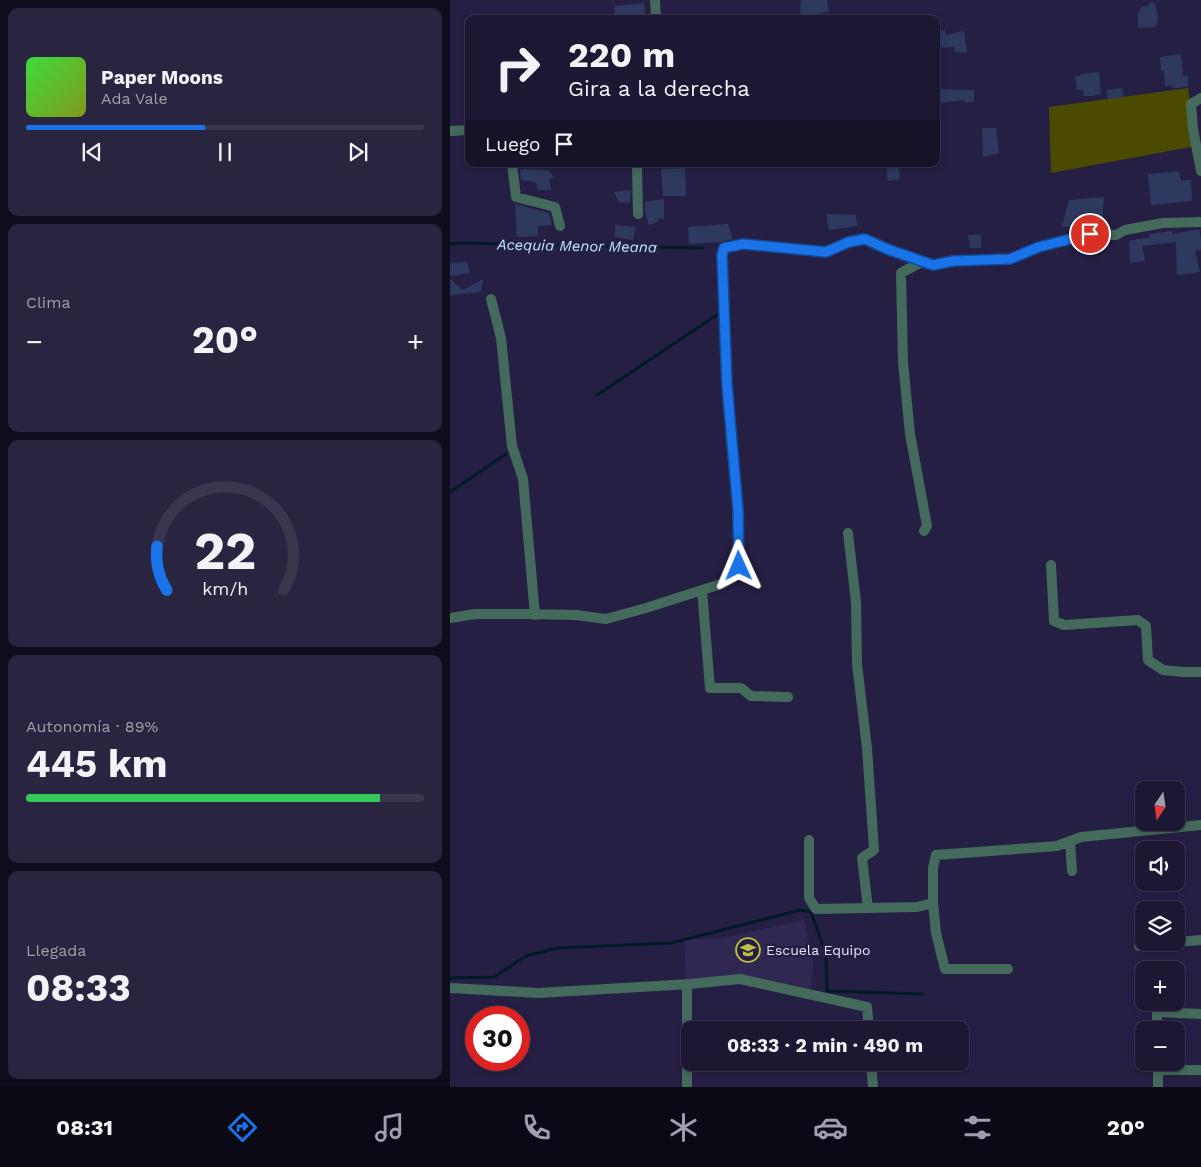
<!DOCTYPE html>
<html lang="es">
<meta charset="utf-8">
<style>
:root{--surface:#1c1733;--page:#29243f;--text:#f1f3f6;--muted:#a09fac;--line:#3a364e;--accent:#1a73e8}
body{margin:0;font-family:"Work Sans",sans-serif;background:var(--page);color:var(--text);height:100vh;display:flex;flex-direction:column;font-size:19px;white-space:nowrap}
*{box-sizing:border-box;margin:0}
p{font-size:16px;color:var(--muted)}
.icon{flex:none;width:28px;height:28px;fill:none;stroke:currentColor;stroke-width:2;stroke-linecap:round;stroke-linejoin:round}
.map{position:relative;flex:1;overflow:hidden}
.side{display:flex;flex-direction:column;gap:8px;padding:8px;background:#0f0d1c;width:450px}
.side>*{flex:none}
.guide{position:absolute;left:15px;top:15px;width:475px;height:152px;border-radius:10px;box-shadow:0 2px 8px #0003,0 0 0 1px var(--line);background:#1c1733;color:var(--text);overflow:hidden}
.needle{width:32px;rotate:193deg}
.fabs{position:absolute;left:685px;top:781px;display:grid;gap:10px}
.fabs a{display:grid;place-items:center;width:50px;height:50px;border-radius:10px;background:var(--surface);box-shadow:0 2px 8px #0003,0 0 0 1px var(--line);font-size:25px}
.speed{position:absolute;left:15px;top:1006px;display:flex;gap:10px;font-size:25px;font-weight:700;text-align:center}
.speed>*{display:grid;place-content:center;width:65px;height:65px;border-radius:50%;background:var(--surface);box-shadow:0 2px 8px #0003,0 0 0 1px var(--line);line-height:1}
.speed .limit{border:8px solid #d22;background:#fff;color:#111}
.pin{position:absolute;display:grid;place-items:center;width:42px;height:42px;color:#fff;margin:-21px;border:2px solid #fff;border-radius:50%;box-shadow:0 1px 5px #0007}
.me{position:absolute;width:55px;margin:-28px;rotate:359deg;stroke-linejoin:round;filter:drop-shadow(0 0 4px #0008)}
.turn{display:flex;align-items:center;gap:18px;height:105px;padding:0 20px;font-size:22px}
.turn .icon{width:65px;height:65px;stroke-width:2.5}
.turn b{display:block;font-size:35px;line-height:42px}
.then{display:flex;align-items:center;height:48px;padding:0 20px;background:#0003;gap:10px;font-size:19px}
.big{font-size:38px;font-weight:700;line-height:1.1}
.side .card{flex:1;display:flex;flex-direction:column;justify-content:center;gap:8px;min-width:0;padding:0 18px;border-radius:10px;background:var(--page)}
.side .dial{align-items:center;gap:0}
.dial svg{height:130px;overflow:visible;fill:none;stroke:var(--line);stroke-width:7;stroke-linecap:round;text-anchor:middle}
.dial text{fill:var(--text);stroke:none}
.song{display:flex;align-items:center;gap:15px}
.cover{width:60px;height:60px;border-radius:8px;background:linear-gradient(135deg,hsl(120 70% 55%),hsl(70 70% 35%))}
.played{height:5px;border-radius:2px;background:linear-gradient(90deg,var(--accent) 45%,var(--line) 45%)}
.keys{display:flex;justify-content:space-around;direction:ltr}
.heat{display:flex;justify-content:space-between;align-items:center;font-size:28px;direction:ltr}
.charge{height:8px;border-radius:4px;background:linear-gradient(90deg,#34c759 89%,var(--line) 0)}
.trip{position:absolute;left:231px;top:1021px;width:288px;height:50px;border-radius:10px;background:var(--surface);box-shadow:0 2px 8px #0003,0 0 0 1px var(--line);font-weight:700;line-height:50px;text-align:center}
.menu{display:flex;height:80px;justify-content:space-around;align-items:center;background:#0b0914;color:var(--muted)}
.menu .icon{width:35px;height:35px}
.menu .selected{color:var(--accent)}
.menu b{font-size:22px;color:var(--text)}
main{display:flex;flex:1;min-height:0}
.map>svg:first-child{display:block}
</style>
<main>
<section class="side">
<div class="card">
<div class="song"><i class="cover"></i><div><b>Paper Moons</b><p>Ada Vale</p></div></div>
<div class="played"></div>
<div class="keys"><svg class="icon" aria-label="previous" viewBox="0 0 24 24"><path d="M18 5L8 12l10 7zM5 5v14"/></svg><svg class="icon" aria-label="pause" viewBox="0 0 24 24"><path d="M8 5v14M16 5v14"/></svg><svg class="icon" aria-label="next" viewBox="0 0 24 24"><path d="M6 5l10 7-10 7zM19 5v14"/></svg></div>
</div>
<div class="card"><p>Clima</p>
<div class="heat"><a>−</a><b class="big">20°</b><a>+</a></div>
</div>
<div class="card dial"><svg viewBox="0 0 100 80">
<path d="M14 69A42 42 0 1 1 86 69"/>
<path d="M14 69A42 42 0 0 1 8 42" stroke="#1a73e8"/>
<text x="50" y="56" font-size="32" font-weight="700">22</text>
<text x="50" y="72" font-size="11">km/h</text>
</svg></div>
<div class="card"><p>Autonomía · 89%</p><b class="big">445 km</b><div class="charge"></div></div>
<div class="card"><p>Llegada</p><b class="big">08:33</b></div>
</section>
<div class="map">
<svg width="751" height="1087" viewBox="0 0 751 1087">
<rect width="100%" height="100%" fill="#261f44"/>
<!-- built -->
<path fill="#302853" d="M354 920 363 961 361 990 291 975 236 980 234 940 273 938Z"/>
<!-- green -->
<path fill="#4b4b00" d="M738 88 746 146 601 173 599 107Z"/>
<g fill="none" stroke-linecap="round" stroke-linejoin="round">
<!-- stream -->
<path stroke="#001b27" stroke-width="3" d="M0 244 9 243 253 248
M147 395 268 314H272
M0 492 56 454
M0 978 44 977 76 956 107 948 221 943 350 910 361 912 376 954 377 991 473 994"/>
</g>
<!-- building -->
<path fill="#2e395f" d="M351 0H377L379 12 350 18Z
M194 3 196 19H164L165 6Z
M699 3H705L708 17 706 27 688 28V11H690L691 7 699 6Z
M495 30 496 35 514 31 517 53 505 52V47L486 48V32Z
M731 54 733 76H738V87L722 88 723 85 715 86 714 71H711L710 57Z
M649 72 651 94 642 96H634L633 90H627L625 77 629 76 631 74Z
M672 88 674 97 658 99 656 90Z
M487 89 524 90V101L515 103V100L489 103Z
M532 128H546L549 153 533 157Z
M436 164H448L450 179 438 181Z
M235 168 236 196H213L211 169Z
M70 169 99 170 102 174 103 178 99 179 101 190H88L86 182 71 180Z
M729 171 731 181 741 180 742 201 701 205 698 174Z
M181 190 180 203 169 202 164 192Z
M654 197 652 225 612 227 619 200Z
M214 199V219L209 218 208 222 199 225 195 212V202Z
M65 204 99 213 102 225 88 226V236L67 237Z
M376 214 406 215 407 226 379 230Z
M278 224 283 239 271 242 239 244 238 227Z
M165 225 186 227 183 240 165 237Z
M749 229 751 240V250L745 251 750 272 727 275 726 242 692 246 695 261 680 263 679 241 700 237 699 234 722 231 723 234Z
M518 235H531V248H520Z
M17 262 20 273 0 276V263Z
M0 279 13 290 33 279 31 292 0 295Z"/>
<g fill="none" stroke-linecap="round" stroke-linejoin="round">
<!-- minor -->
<path stroke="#446a5c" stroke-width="10" d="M205 0 206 19
M751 98 741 104 743 129 751 171
M0 131 19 130
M62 164 66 197 105 207 110 226
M187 164 188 214
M473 261 451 273 453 362 460 434 477 526 474 531
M41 299 51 338 62 446 73 479 85 615
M398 533 406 602 407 664 417 748 424 850 412 858 418 908
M601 565 604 621 614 625 688 620 696 626 698 660 713 670 733 672H751
M252 590 260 688H291L301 696 338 697
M0 618 25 614H77L126 615 156 619 196 608 271 584 282 578 289 566 288 510 277 385 272 255 274 248 293 244 376 252 399 241 415 239 437 249 483 265 503 261 560 259 589 247 641 234 666 235 675 230 713 223 751 222
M359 840V898L366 909 467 907 483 903V868L486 855 607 846 631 837 751 825
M620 841 622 871
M483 903 486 933 495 969H558
M726 942 751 940
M689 946 720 942
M0 988 89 993 240 984 290 979 417 1007 419 1030
M707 1030V1012L751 1014
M421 1062 423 1087
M708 1062V1087
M708 1070H751
M237 1087V984"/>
</g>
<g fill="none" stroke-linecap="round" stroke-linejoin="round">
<!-- route casing -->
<g stroke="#114b97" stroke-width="12">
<path id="route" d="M289 566 288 510 277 385 272 255 274 248 293 244 376 252 399 242 415 239 437 249 483 265 503 261 560 259 589 247 640 234"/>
</g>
<!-- route -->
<use href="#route" stroke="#1a73e8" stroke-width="9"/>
</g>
<!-- icons -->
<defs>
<g id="school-ring" transform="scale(1.25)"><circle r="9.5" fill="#261f44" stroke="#bebf42" stroke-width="1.5"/><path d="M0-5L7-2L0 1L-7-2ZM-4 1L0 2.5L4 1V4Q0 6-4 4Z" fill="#bebf42"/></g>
</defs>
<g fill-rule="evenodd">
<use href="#school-ring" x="298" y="950"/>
</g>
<g text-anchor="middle" stroke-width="5" stroke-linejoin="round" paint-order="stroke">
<!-- poi labels -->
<g font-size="14" fill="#e8e6ff" stroke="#261f44" text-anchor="start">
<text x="316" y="955">Escuela Equipo</text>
</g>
<!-- water labels -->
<g font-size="15" font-style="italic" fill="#bbe8fe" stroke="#261f44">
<text transform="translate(127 246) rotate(1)" y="5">Acequia Menor Meana</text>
</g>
</g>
</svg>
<div class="fabs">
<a><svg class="needle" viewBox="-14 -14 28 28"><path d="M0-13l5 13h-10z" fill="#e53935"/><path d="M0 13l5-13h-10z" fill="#a09fac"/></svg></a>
<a><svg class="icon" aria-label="sound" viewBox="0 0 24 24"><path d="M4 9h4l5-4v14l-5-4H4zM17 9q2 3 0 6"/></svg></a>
<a><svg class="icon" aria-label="layers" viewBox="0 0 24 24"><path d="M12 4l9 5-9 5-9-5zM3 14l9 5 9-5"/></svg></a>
<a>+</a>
<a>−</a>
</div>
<div class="speed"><div class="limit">30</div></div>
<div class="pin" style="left:640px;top:234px;background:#d93025"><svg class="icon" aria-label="arrive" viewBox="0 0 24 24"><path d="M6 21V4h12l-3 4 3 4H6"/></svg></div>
<svg class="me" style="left:289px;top:566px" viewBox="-20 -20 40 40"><path d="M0-17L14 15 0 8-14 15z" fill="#1a73e8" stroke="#fff" stroke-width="4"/></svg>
<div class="trip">08:33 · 2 min · 490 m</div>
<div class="guide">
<div class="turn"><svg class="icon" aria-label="right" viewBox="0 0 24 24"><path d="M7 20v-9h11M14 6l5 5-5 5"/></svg><div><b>220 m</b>Gira a la derecha</div></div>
<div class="then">Luego<svg class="icon" aria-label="arrive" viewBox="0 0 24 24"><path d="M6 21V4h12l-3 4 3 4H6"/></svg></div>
</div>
</div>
</main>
<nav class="menu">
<b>08:31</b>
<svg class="icon selected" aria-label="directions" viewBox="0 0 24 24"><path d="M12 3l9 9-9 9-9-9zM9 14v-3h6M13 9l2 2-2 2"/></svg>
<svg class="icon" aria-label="music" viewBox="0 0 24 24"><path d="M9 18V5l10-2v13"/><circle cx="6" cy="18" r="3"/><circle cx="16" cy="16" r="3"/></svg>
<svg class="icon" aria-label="phone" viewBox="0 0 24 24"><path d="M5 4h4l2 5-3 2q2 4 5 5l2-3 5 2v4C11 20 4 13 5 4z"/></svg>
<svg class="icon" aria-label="climate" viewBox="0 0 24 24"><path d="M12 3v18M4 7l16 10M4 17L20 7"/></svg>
<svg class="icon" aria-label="car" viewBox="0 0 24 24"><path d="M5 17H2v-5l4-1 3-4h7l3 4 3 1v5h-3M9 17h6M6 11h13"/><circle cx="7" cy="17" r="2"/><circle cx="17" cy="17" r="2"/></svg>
<svg class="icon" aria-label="filters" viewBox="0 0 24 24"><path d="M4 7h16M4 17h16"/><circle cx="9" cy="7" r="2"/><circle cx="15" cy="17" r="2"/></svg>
<b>20°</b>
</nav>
